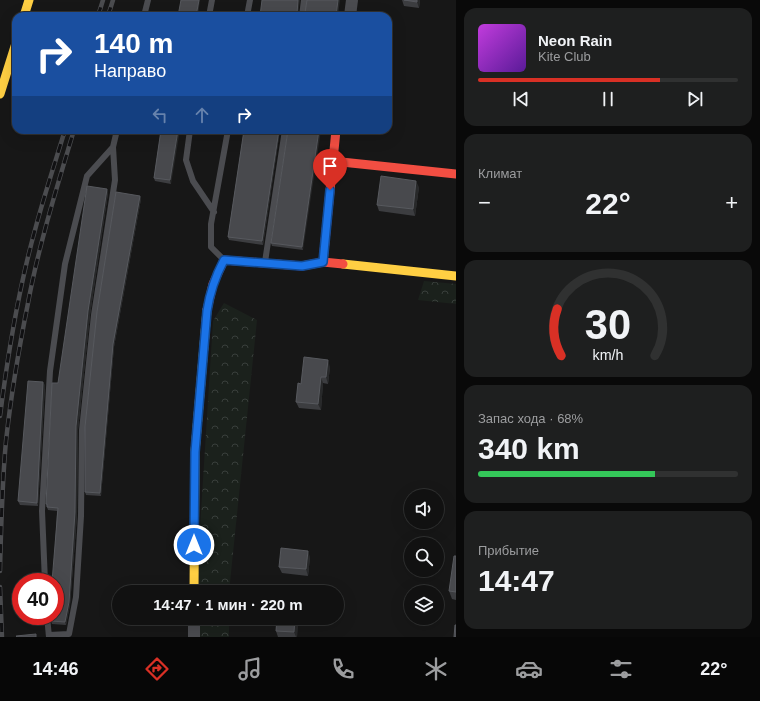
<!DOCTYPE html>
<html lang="ru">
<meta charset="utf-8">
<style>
:root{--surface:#111;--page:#1e1f1f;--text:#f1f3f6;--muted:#9c9d9f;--line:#303131;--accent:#d93025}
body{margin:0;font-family:Helvetica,sans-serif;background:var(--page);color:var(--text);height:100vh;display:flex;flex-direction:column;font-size:15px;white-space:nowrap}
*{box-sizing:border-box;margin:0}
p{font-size:13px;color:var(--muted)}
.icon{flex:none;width:22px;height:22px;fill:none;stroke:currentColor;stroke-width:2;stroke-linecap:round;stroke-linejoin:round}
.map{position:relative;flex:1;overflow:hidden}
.details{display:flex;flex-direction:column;gap:8px;padding:8px;background:#090909;width:304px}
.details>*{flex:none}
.guide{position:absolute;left:12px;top:12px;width:380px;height:122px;border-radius:12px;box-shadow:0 4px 16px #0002,0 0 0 1px var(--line);background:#1a4fa0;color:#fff;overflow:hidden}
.tools{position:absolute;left:404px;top:489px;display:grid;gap:8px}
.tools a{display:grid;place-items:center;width:40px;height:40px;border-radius:50%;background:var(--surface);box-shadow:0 4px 16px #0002,0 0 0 1px var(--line);font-size:20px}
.speed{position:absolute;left:12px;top:573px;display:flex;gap:8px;font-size:20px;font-weight:700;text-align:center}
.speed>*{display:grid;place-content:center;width:52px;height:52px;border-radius:50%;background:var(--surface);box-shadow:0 4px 16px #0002,0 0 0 1px var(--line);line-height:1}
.speed .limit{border:6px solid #d22;background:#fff;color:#111}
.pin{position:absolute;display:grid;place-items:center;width:34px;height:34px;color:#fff;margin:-41px -17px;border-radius:50% 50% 50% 0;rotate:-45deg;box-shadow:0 0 4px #0007}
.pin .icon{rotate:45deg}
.me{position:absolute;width:44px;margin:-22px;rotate:0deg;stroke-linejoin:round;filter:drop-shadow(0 0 3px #0008)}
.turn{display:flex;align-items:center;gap:14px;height:84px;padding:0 16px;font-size:18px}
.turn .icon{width:52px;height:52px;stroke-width:2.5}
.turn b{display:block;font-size:28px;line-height:34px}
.lanes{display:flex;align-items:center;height:38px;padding:0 16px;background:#0003;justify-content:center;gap:20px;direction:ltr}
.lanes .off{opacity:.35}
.big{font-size:30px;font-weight:700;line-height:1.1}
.details .tile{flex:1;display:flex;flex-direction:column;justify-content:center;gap:6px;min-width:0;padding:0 14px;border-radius:12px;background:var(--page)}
.details .dial{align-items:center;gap:0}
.dial svg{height:104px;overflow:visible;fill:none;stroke:var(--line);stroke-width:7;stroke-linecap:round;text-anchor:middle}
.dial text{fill:var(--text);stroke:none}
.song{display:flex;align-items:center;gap:12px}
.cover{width:48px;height:48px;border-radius:6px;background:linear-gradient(135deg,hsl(290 70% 55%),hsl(270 70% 35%))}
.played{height:4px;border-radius:2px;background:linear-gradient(90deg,var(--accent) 70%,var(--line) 70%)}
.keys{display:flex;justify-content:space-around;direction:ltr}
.heat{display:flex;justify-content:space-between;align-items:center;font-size:22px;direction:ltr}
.charge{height:6px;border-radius:3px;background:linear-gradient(90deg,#34c759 68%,var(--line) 0)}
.trip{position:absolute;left:112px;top:585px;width:232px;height:40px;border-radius:20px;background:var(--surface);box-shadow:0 4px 16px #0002,0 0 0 1px var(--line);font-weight:700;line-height:40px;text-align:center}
.menu{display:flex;height:64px;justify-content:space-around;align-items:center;background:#070707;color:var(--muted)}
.menu .icon{width:28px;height:28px}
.menu .active{color:var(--accent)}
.menu b{font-size:18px;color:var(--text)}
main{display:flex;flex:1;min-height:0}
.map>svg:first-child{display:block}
</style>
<main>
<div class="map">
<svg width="456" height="637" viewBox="0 0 456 637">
<defs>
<pattern id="forest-crowns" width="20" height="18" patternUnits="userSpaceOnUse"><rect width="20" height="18" fill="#1b211c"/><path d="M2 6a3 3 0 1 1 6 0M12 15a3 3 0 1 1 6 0" fill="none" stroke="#393f3b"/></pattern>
</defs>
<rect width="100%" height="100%" fill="#171717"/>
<!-- forest -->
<path fill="url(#forest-crowns)" d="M424 281 456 284V304L418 300Z
M224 303 257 320 229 592H196L213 321Z
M195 618H229V637H196Z"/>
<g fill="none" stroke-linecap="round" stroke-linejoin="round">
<!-- lane -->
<path stroke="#4b4c50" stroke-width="6" d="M144 16 148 0
M209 16 212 0
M247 16 250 0
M302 16 304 0
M190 130 186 160 193 181 214 212
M224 260 211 247V224L228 130
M265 262 285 130
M45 582 42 511 50 371 65 264 87 176 113 147 117 130
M47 616 49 637
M49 635 69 634 76 597 81 516 82 430 94 315 115 180 113 147"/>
<!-- street -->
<path stroke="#4b4c50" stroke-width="12" d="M350 16 352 0
M194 618V637"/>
<!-- slow -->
<path stroke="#ffcf43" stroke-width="9" d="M24 16 29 0
M0 94 16 43
M343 264 456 276
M194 592 195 452 207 310"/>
<!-- jam -->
<path stroke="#f24e42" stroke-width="9" d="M332 161 456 174
M323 262 336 130
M207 310 213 284 224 260 302 266 323 262 343 264"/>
<!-- rail casing -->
<g stroke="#4b4c4f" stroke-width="4.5">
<path id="rail" d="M98 16 103 0
M108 16 113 0
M0 416C8 353 18 291 35 230 44 196 55 163 65 130
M0 571C1 528 2 484 6 441 11 395 19 348 28 303 39 244 57 187 74 130
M0 587 2 637"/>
</g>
<!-- rail -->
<use href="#rail" stroke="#111113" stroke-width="3" stroke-dasharray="9" stroke-linecap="butt"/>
</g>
<!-- wall -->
<path fill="#3c3d40" d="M402 0H420L419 8 404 6Z
M161 130 171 184 155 181 154 178Z
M244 130H280L263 245 229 240 228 237Z
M288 130 303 250 272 246 271 243Z
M419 187 415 216 379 211 377 205Z
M107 189 108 193 90 315 78 430 77 515 70 605 66 625 52 624 51 621 57 511 48 510 46 504Z
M140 196 141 199 114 347 101 496 86 495 85 492Z
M330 367 328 384 323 383 321 410 299 408 296 402 301 384Z
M45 385 38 506 20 505 18 501Z
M456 556V600L452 599 449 591Z
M310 557 308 576 282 573 279 567Z
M277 618H298L297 637H278L276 631Z"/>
<!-- shaded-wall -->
<path fill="#28292a" d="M199 0H200L198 16H196Z
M298 0H300L298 16 297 14Z
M338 0H340L338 16H336Z
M417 0H420L419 8 417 2Z
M178 130H180L171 184 170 180Z
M279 130H280L263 245 262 241Z
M319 130H321L303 250 302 247Z
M416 181 419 187 415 216 413 209Z
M107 189 108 193 90 315 78 430 77 515 70 605 66 625 65 622 76 426 88 311Z
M140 196 141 199 114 347 101 496 100 493 113 344Z
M328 360 330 367 328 384 326 377Z
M321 377 323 383 321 410 318 404Z
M43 382 45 385 38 506 37 503Z
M308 551 310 557 308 576 306 569Z
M295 618H298L297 637H296L294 632Z"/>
<!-- building -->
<path fill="#48494d" stroke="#57595e" d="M181 0H199L196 16H178Z
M262 0H298L297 14 298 16H260Z
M307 0H338L336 16H303L305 13Z
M404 0H417V2Z
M161 130H178L170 180 154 178Z
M244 130H279L262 241 228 237Z
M288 130H319L302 247 271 243Z
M381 176 416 181 413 209 377 205Z
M87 186 107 189 88 311 76 426 75 512 69 602 65 622 51 621 50 616H55V582H52L58 508 47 507V504H46L52 383H58Z
M116 192 140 196 113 344 100 493 85 492V427L97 312Z
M304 357 328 360 326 377H321L318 404 296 402 298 383 301 384Z
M28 381 43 382 37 503 18 501Z
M281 548 308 551 306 569 279 567Z
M454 556H456V592L449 591Z
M277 618H295L294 632 276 631Z
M455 625H456V637H454Z
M36 634V637H17L16 636Z"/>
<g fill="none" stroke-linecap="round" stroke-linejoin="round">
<!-- route casing -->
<g stroke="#114b97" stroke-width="10">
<path id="route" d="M194 545 195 452 207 311C210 291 215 277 224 260L302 266 323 262 330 190"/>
</g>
<!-- route -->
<use href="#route" stroke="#1a73e8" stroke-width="7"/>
</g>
</svg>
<div class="tools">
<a><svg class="icon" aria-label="sound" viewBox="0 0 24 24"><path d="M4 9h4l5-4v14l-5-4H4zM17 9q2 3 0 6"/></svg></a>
<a><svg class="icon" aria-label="search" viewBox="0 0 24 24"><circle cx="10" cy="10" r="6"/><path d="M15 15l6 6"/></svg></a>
<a><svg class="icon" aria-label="layers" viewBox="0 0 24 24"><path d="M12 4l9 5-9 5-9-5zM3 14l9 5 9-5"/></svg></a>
</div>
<div class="speed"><div class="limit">40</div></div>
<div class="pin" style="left:330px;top:190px;background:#d93025"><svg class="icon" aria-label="arrive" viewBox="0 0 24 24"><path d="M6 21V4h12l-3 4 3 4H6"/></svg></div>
<svg class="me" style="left:194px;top:545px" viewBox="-20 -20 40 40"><circle r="17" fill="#1a73e8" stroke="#fff" stroke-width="3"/><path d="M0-11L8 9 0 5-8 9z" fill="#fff"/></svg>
<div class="trip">14:47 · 1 мин · 220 m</div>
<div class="guide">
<div class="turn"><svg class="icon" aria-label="right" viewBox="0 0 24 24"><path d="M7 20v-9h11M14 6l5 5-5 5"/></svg><div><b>140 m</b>Направо</div></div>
<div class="lanes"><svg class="icon off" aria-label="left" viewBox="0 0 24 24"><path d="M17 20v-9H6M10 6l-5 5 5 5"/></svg><svg class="icon off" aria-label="ahead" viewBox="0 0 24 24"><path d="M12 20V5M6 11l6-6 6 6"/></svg><svg class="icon" aria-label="right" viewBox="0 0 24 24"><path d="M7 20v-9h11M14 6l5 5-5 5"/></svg></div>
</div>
</div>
<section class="details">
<div class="tile">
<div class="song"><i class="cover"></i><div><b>Neon Rain</b><p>Kite Club</p></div></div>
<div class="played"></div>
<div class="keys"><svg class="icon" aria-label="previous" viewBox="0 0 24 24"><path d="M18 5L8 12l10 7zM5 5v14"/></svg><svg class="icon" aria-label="pause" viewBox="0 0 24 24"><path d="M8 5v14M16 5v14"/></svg><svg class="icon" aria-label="next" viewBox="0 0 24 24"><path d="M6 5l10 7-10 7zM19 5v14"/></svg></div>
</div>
<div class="tile"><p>Климат</p>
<div class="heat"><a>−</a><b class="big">22°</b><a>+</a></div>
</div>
<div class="tile dial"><svg viewBox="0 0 100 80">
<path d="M14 69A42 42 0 1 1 86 69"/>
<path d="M14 69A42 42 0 0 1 11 33" stroke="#d93025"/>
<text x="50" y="56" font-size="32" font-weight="700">30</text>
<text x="50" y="72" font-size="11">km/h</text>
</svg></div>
<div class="tile"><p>Запас хода · 68%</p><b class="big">340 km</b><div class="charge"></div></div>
<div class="tile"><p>Прибытие</p><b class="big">14:47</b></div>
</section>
</main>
<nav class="menu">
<b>14:46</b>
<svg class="icon active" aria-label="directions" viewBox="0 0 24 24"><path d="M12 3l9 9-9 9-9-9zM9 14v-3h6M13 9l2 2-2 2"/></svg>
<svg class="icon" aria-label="music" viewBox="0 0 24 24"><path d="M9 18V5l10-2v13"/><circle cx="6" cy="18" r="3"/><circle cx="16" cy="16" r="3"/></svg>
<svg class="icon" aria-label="phone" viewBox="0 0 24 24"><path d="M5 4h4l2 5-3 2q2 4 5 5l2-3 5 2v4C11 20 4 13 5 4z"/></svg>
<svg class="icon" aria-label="climate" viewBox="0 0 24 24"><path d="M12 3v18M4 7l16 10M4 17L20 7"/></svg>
<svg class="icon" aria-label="car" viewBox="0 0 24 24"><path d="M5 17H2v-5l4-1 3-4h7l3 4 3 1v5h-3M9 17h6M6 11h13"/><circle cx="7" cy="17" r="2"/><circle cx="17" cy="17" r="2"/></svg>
<svg class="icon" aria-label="filters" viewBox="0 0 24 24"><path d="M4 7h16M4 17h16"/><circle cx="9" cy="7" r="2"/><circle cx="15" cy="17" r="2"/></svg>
<b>22°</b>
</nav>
